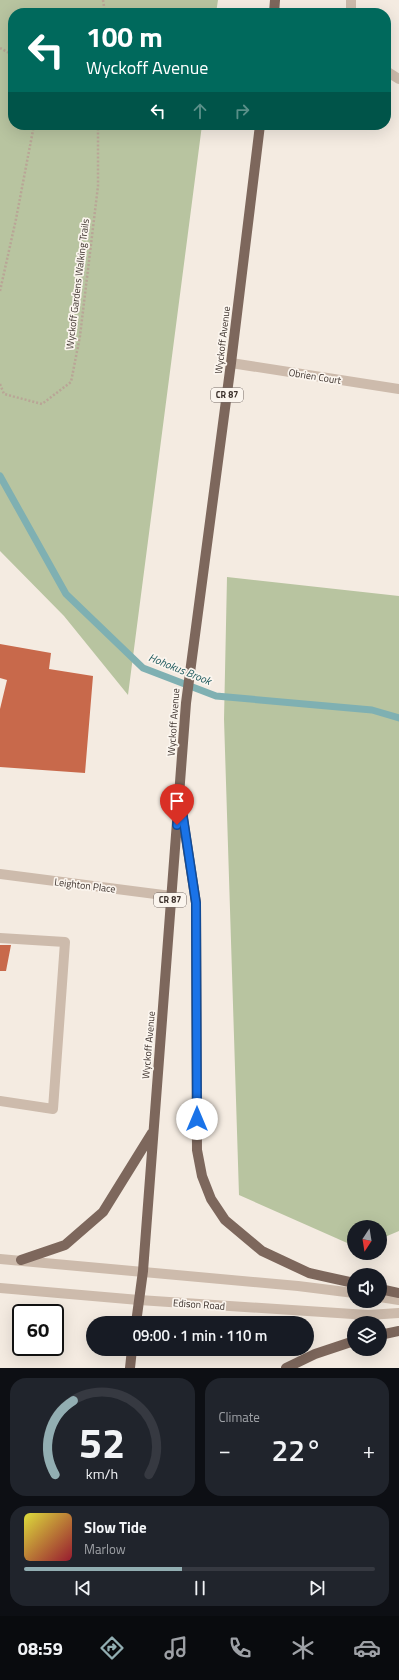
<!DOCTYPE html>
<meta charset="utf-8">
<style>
:root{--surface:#171b24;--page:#20242c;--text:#f1f3f6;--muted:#9ea1a6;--line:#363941;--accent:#92aeb2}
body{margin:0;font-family:"Titillium Web",sans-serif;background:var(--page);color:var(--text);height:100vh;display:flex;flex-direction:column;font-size:15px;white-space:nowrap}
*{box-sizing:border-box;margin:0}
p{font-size:13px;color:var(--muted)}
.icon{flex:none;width:22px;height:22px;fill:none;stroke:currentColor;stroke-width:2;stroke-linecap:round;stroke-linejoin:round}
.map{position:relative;height:1368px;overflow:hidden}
.side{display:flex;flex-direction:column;gap:10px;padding:10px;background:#0d0f14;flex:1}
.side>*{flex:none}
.banner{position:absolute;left:8px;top:8px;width:383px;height:122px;border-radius:16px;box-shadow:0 4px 16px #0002;background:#00695c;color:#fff;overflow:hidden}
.needle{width:26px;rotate:192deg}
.tools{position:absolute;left:347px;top:1220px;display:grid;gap:8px}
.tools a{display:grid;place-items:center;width:40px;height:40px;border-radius:50%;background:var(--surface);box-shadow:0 4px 16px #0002;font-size:20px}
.speed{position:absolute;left:12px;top:1304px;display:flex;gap:8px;font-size:20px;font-weight:700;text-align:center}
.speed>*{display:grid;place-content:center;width:52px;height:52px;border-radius:50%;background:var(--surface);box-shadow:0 4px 16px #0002;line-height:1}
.speed .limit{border:2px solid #111;border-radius:6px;background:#fff;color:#111}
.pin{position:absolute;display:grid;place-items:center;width:34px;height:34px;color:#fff;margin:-41px -17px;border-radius:50% 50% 50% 0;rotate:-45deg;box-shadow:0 0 4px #0007}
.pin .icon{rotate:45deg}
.me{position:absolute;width:44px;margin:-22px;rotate:0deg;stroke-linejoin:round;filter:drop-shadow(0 0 3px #0008)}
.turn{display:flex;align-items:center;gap:14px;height:84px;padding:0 12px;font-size:18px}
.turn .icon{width:52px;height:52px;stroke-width:2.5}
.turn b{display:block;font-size:28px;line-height:34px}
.lanes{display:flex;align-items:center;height:38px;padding:0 12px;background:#0003;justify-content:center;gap:20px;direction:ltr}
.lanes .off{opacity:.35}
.big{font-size:30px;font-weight:600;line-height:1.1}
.side .widget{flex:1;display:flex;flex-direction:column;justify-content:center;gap:6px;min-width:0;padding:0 14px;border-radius:16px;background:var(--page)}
.side .dial{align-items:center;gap:0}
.dial svg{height:104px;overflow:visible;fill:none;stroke:var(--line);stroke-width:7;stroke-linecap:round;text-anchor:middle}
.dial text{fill:var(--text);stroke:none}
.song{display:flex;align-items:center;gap:12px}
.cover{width:48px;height:48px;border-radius:6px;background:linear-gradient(135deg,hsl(60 70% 55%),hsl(350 70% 35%))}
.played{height:4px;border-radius:2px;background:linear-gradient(90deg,var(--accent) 45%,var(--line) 45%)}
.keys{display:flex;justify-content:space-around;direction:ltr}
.heat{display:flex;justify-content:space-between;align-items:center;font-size:22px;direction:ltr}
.side .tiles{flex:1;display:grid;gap:10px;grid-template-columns:1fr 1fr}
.widget:last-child{grid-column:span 2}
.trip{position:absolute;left:86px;top:1316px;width:228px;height:40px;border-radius:20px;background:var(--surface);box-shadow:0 4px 16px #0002;font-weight:600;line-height:40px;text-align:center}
.tab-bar{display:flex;height:64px;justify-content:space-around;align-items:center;background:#090b0e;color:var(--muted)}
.tab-bar .icon{width:28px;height:28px}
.tab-bar .selected{color:var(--accent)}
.tab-bar b{font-size:18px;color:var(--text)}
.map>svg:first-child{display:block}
</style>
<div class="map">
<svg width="399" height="1368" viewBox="0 0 399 1368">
<rect width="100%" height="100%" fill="#f4ebe1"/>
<!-- green -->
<path fill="#b8c4a0" d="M0 0H218L216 13H13V125H202L128 695 64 616 0 551Z
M227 577 399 596V1231L380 1239V1227H354V1246L239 1195 224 719Z"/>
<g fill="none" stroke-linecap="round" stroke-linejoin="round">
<!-- stream -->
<path stroke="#7fb0b2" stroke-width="7" d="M0 476 66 594 143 668 216 696 372 710 399 718"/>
</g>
<!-- building -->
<path fill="#c8694b" d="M0 644 51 653 49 669 93 676 85 773 0 767V709L7 680 0 678Z
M0 945H11L6 971H0Z"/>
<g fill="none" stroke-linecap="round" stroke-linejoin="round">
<!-- path -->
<path stroke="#b9a596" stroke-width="2.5" stroke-dasharray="2 2" stroke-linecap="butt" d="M103 0 105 13
M0 48 13 55
M0 291 16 219 34 125
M0 384 4 394 42 404 71 382 80 336 98 186V125"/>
<!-- service -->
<path stroke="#cdbbac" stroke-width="10" d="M351 13V0
M386 71 399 79
M0 938 65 942 53 1109 0 1101"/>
<!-- minor -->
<path stroke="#cdbbac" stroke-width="10" d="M231 363 399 389
M0 874 171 896
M0 1259 298 1286 354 1293
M0 1288 139 1300 368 1315 399 1313
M380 1297 399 1300"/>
<!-- primary -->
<path stroke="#7d675c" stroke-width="10" d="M274 13 275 0
M182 812 196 903 197 1150 202 1176 211 1199 225 1220 262 1251 309 1273 354 1283
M21 1260 65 1245 103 1212 152 1133
M380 1289 399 1293
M136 1323 143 1271 186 703 231 363 260 125
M380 1335 399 1331
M130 1368 132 1349
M286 1368 315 1354 354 1341"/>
</g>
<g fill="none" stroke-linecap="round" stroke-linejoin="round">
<!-- route casing -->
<g stroke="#114b97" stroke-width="10">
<path id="route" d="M177 825 180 797 196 903 197 1119"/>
</g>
<!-- route -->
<use href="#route" stroke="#1a73e8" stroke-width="7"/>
</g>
<g text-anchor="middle" stroke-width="3.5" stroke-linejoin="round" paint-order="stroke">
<!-- shield labels -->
<g fill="#fbf5ee" stroke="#756b66" stroke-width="1">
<rect x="211" y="388" width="32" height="14" rx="3"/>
<rect x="154" y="893" width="32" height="14" rx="3"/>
</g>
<g font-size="9" font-weight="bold" fill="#3b302b">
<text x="227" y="398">CR 87</text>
<text x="170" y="903">CR 87</text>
</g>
<!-- street labels -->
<g font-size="10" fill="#3b302b" stroke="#fbf5ee">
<text transform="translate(77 284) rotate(-83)" y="4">Wyckoff Gardens Walking Trails</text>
<text transform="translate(222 340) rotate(-83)" y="4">Wyckoff Avenue</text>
<text transform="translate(315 376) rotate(9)" y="4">Obrien Court</text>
<text transform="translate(173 722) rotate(-86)" y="4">Wyckoff Avenue</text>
<text transform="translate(85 885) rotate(7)" y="4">Leighton Place</text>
<text transform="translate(148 1045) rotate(-85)" y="4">Wyckoff Avenue</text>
<text transform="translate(199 1304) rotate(4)" y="4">Edison Road</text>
</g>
<!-- water labels -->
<g font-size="11" font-style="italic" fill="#1f5a5e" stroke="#fbf5ee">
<text transform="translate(180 669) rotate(22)" y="4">Hohokus Brook</text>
</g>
</g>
</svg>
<div class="tools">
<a><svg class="needle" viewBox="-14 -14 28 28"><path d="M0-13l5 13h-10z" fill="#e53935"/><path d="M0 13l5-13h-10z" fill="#9ea1a6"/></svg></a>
<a><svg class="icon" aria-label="sound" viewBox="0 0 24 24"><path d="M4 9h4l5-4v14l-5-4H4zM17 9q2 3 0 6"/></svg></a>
<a><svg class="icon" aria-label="layers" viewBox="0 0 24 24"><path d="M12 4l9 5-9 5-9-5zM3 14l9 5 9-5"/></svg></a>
</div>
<div class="speed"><div class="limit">60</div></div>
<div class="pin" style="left:177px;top:825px;background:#d93025"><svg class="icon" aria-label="arrive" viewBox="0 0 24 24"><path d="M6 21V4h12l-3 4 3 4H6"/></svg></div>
<svg class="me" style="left:197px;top:1119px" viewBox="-20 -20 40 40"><circle r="19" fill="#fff"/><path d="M0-13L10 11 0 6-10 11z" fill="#1a73e8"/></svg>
<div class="trip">09:00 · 1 min · 110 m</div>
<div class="banner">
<div class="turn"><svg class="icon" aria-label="left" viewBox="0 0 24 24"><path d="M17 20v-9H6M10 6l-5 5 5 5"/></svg><div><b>100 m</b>Wyckoff Avenue</div></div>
<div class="lanes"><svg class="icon" aria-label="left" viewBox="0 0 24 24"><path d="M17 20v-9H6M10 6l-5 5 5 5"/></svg><svg class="icon off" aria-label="ahead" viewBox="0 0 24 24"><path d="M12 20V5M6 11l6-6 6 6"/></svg><svg class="icon off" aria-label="right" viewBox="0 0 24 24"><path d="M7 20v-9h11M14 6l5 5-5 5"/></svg></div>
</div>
</div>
<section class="side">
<div class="tiles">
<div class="widget dial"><svg viewBox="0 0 100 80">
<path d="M14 69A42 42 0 1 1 86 69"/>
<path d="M14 69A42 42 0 0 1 28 12" stroke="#92aeb2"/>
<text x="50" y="56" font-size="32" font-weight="700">52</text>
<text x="50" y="72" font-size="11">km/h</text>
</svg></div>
<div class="widget"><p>Climate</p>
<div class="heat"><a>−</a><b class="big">22°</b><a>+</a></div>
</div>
<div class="widget">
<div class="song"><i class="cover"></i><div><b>Slow Tide</b><p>Marlow</p></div></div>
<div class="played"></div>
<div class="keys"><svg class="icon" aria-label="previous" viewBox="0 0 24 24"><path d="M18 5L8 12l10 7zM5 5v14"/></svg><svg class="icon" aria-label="pause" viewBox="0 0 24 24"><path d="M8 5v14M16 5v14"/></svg><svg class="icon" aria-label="next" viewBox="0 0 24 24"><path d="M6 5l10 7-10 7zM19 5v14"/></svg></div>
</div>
</div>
</section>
<nav class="tab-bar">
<b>08:59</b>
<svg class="icon selected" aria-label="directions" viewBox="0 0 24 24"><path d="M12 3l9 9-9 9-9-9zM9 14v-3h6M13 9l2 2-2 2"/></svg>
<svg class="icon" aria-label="music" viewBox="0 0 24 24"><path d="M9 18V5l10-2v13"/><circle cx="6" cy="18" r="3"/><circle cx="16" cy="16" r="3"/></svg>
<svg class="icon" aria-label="phone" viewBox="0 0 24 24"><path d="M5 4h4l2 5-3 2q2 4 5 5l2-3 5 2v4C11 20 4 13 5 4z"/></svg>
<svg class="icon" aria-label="climate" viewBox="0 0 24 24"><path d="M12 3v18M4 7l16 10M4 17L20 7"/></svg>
<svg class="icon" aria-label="car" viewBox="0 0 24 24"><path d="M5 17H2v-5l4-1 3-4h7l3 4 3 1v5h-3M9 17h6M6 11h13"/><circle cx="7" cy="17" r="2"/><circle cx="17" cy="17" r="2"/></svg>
</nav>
